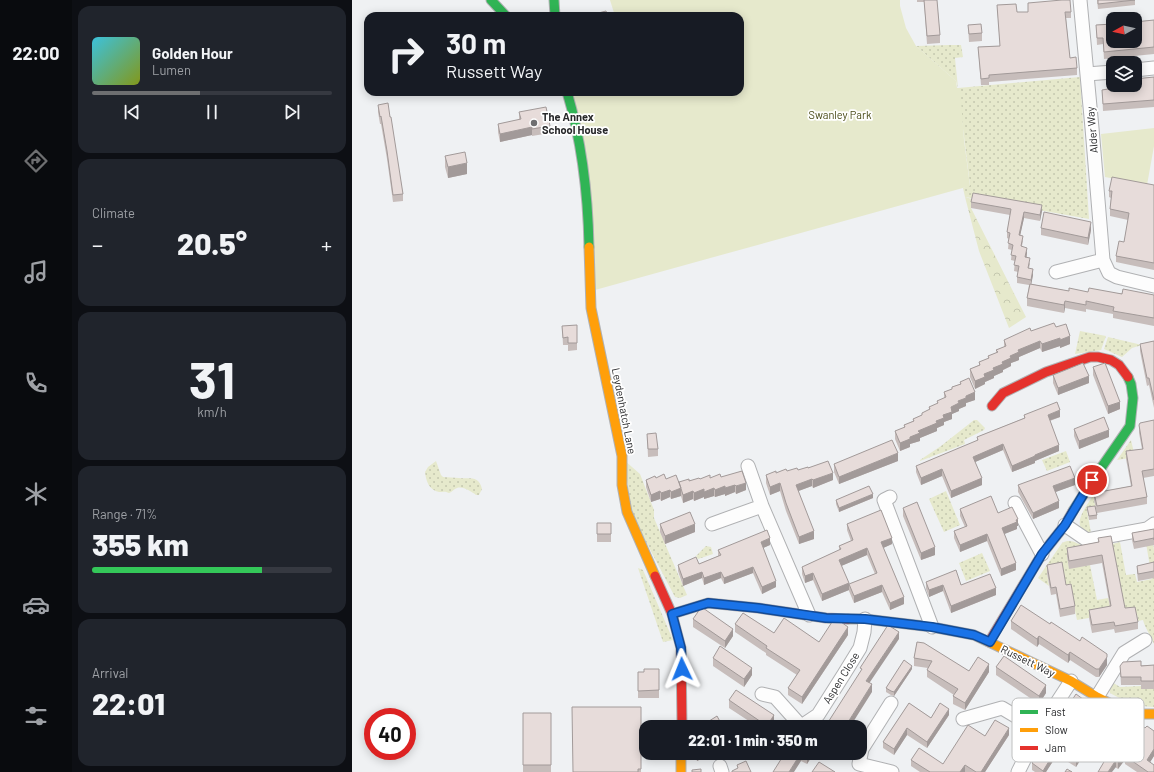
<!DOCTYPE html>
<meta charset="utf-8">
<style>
:root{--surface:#171b24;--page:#20242c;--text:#f1f3f6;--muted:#9ea1a6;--line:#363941;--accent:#6e6f71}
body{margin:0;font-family:Barlow,sans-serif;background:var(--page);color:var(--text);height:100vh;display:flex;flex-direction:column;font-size:15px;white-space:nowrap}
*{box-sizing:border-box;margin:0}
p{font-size:13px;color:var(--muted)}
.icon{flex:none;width:22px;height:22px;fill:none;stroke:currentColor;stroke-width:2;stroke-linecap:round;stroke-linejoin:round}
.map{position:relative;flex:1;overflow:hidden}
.side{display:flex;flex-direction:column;gap:6px;padding:6px;background:#0d0f14;width:280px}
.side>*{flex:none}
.guide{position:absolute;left:12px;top:12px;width:380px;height:84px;border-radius:12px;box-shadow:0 2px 10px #0003;background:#171b24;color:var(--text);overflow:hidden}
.needle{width:26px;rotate:262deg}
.fabs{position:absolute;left:754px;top:12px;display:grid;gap:8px}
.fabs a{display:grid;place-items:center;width:36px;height:36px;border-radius:8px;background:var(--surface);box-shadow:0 2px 10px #0003;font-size:20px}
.speed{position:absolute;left:12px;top:708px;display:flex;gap:8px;font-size:20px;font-weight:700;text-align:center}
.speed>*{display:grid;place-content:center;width:52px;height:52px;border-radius:50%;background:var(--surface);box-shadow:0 2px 10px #0003;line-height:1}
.speed .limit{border:6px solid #d22;background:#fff;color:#111}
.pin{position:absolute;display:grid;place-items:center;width:34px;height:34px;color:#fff;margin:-17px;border:2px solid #fff;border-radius:50%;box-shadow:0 1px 4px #0007}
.me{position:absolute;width:44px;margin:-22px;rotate:358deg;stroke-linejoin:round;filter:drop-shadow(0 0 3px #0008)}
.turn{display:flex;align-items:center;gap:14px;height:84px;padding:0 16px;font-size:18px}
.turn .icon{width:52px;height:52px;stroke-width:2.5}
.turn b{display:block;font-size:28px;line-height:34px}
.big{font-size:30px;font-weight:800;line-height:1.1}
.side .tile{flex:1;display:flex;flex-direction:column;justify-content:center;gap:6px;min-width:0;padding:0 14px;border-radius:12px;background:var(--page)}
.side .dial{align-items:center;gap:0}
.dial b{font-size:52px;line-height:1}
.song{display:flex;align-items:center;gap:12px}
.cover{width:48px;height:48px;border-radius:6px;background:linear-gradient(135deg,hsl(190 70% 55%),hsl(70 70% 35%))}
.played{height:4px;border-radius:2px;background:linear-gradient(90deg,var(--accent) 45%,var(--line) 45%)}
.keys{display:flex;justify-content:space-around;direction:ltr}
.heat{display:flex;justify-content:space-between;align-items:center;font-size:22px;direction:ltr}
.charge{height:6px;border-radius:3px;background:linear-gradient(90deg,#34c759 71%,var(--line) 0)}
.trip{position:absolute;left:287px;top:720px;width:228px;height:40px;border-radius:12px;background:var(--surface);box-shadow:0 2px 10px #0003;font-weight:800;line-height:40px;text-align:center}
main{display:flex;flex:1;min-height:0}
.dock{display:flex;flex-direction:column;width:72px;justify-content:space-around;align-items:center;background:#090b0e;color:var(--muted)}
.dock .icon{width:28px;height:28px}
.dock .active{color:var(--accent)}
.dock b{font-size:18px;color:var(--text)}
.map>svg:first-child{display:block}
</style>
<main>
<nav class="dock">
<b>22:00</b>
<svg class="icon active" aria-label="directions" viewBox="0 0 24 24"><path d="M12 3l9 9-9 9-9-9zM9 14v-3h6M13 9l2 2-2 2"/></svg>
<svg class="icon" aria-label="music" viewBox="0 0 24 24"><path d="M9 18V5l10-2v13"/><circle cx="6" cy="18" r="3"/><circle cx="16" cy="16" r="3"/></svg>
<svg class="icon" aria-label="phone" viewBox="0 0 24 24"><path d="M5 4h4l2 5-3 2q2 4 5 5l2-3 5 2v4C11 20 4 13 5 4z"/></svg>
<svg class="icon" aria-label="climate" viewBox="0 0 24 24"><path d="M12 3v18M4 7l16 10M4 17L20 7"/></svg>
<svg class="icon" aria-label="car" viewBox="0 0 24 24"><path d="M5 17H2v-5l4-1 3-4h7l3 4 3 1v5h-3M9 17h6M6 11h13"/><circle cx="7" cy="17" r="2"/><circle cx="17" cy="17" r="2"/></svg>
<svg class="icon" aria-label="filters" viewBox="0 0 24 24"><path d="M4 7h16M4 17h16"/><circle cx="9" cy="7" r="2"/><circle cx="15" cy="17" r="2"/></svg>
</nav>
<section class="side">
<div class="tile">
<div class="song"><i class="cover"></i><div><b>Golden Hour</b><p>Lumen</p></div></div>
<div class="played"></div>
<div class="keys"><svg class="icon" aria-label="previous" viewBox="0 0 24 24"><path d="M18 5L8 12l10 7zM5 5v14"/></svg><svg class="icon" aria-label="pause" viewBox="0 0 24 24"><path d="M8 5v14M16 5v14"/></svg><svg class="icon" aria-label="next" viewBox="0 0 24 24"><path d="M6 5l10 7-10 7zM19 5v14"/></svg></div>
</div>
<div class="tile"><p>Climate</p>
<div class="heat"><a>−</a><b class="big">20.5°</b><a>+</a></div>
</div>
<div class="tile dial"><b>31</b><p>km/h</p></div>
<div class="tile"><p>Range · 71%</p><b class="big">355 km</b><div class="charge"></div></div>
<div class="tile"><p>Arrival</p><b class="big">22:01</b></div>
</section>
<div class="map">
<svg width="802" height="772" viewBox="0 0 802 772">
<defs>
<pattern id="grass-dots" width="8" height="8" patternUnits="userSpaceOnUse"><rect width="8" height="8" fill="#e6e9cc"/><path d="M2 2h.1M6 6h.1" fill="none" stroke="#c5c8af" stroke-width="1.8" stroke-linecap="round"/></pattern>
<pattern id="forest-crowns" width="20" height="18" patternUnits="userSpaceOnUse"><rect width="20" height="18" fill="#e6e9cc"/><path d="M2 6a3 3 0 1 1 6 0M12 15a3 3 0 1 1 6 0" fill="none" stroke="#c5c8af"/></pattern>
</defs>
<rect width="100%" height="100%" fill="#eff1f3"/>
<!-- grass -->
<path fill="url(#grass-dots)" d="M598 45H609L611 57 603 58 606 88 728 77 737 219 613 197 611 188 618 185 606 88 604 81 564 46Z
M728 331 754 336 749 350 723 354Z
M756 337 790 345 780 348 770 357 752 349Z
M622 420H625L633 428 632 430 612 440 613 444 568 461V460L589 446Z
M779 440 783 457 765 460Z
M714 451 718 462 695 471 690 460Z
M272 460 288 474 302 510V518L335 595 328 598 323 597 280 515Z
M84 461 89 475 91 477C96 477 102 478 107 478 118 479 127 475 130 489L127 495H124C120 492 111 486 105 488 102 489 100 492 97 493 93 491 91 492 87 492 77 490 74 481 73 472L76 467Z
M594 491 608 525 592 532 577 499Z
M751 495 742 500 744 509 735 511 739 533C716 529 734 507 740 497Z
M800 536 802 550V644C799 636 793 628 791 620L786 621 785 614 761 619 760 614 725 620 719 592 700 572 695 573 697 586 686 578 710 543C719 538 725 544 734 547 738 548 742 549 747 550L715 555 717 568 738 565 745 600 756 598 758 605 760 544 768 542 774 575 783 574 785 582 800 579 793 537Z
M354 546 359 547 361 554 346 559 344 556Z
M630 553 638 571 614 581 607 563Z
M286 568 291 570 321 640 311 642Z
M760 682 768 687 789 686V689H802V707C782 706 775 702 758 693L757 686Z"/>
<!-- forest -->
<path fill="url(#forest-crowns)" d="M613 197 620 199 619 208 674 317 657 328 627 251Z"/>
<!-- park -->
<path fill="#e6e9cc" d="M258 0H548V6L554 28 564 46 604 81 605 88H608L612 140 618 186 243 290 219 92H388V16H263Z
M802 128V146L795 185 753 177 749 134Z"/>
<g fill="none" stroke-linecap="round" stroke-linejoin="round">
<!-- street casing -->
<g stroke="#b0b1b3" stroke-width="15">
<path id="street" d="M728 0 740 128 751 260 757 273 765 277 802 286
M783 70 802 68
M735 74 761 72
M704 272 751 260
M396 466 410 506 457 615
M538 497 532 500 580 627
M663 503 690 554
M360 524 410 506
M713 525 735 540 795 529 802 524
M410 694 423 697 449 726
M745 697 772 653 793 640
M539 703 510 749 507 764 540 772
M611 719 650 708 687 730
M448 727 466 715 492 674 508 648 512 632 513 619
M368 766 370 772
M666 772 687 730 719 681"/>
</g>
<!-- fast casing -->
<g stroke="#b0b1b3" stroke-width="11">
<path id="fast" d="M139 0 154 16
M202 0 203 16
M215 92C230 142 236 195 237 247
M721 511 740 481 778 426 781 398 779 384 776 377"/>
</g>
<!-- slow casing -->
<g stroke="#b0b1b3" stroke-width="11">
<path id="slow" d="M237 247 239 308 270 456V485L275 512 303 576
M496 619H513L580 627 622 635 719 681 745 697 771 710 783 714H802
M329 753V772"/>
</g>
<!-- jam casing -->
<g stroke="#b0b1b3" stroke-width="11">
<path id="jam" d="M640 406 651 393 694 372 738 357H746L759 360 767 365 776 377
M303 576 320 614 329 648 330 727
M320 614 356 603 406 608 474 618 496 619
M637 642 690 554 713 525 721 511"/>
</g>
<!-- street -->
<use href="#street" stroke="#fdfdfd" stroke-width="13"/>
<!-- fast -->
<use href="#fast" stroke="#30b455" stroke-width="9"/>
<!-- slow -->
<use href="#slow" stroke="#ff9f0a" stroke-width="9"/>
<!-- jam -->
<use href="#jam" stroke="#e5322d" stroke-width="9"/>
</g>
<!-- wall -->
<path fill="#c7bdbb" d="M565 0H585L588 35V43L575 44 572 2H565Z
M745 0H783V5L746 9Z
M645 5 665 12H719V18H714L718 58 725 68V75L637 82V85H629L626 47 648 46Z
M802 20V54L752 59 751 44 745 45 744 25Z
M616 25 630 33V41L617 42Z
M802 77V107L751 111 750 90 755 89V81Z
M26 105 51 194V201L41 202 35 159 29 124H28L26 112Z
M167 112 198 126V133L180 136V135L148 142 146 132V124L167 120Z
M93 156 115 174 96 178 93 167Z
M802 185V270L764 262V256L772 242 776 220 758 216V209L759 198 757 197V191Z
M619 202 690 211 688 221 672 218 668 235 671 241 670 246 675 253V258L678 264 677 268 681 275 679 284 717 291 802 295V326L761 318V314L734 309V312L713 308 712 313 675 306V298L677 285 665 283V277L666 272 662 271 663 261 659 260 660 250 656 249 657 239 655 238V232L658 215 619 208Z
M689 228 739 230 736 245 689 235Z
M210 326 225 343V350L216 351V345H211Z
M704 327 718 344 708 348V346L690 352 688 348 667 357V360L659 363V366L651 370V372L642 376V378L633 382V384L623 389 618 377V369L627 365V362L636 359V356L644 353V350L652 347V340L679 331Z
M802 341V408L797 385 795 386 788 351V344Z
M741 367 768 409 756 414 741 375Z
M701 375 737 383 706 395 701 383Z
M608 382 623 400 614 403V406L607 409V411L600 414V419L592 422V425L585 428V431L568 438V441L558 444V447L548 451 543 439V431L552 428V425L561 421V419L570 415V413L577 410V407L585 404V401L592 398V392L600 389V387L608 384Z
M672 415 708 417 698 421 707 451 683 461V463L660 472 651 450 623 462 630 485 599 498 590 476 569 485 564 472V466L625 441V437L672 418Z
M802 420V476L791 478 795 497V504L745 513 742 500V493L779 486 774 459V451L790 449 787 433V425Z
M722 429 757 437 727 449 722 436Z
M295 434 306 449V456L296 457Z
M546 461 487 484 482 472V464Z
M456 468 481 480 461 488 460 486 446 491 462 539 447 544 434 511 428 491 418 495 414 483V475L424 473 446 470Z
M369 477 394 490 384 494 383 492 373 496V494L363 497 362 496 352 499V497L342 501 341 499 331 503 329 496 319 499 318 497 309 501 308 499 299 502 294 487V480L304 478 314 479 327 482 348 479Z
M666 485H723L703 492 707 508 681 519 666 492Z
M521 498 487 512 484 504V500Z
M735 507 745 515V519L737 520Z
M551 508 583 555 569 560 551 516Z
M608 509 646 513 666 526H665V529L652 534 664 570 649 576 635 541 608 552 602 538V531L613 527 608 516Z
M245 523H259V542H245Z
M308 524 343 532 313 544 308 532Z
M495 524 540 544 531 548 552 604 538 610 530 592 502 603 497 591V584L523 574 515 555 489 566 497 590 470 601 461 580 453 583 450 574V567L487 550V546L499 541 495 530Z
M802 529V547V545L782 549 780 540V533Z
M746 538 773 608 786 622V629L763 633 762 629 740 633 737 618V610L758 607 750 563 717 569 715 556V548L746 542Z
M418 545 411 548 424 587 410 594 401 573 372 584 369 578 352 585 350 578 331 586 326 571V565L347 564 366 556V550Z
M802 562V578L786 581 785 572V566Z
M695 565 714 585 723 606V614L708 617 704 594 699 595 695 573Z
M574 582 609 585 644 595 599 613 591 591 577 597 574 589Z
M341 619 381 636 373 648 341 627Z
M659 621 755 665 747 677H744L718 660 716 663 687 644 685 647 659 629Z
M383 624 422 633 467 642 496 635 450 704 436 695V688L445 675 414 655V653L383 632Z
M565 642 617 671 637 672 613 710 601 704V696L602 695 575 677V670L576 668 562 666V658Z
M361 658 400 675 392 687 361 666Z
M802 665V689H789V685H769L768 666Z
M644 667 694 693 687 704 644 675Z
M307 669V698H286V672H292Z
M560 669 542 696 539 695 534 692V688Z
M377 700 422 723 419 727H406L377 708Z
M557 703 579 718 597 715 575 748 555 735 542 755 531 748V742Z
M739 705 773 724 793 728 802 731V756L798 762 802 772H785L773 764V756L781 744 770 736V734L761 747 772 761 766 769 736 748 724 767 705 755 694 772H683L680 770V763L720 735 730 722 716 712V706Z
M289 707V772H221Z
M171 713H199V772H171Z
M657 735 633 772H568L559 766V760L591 764 633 736Z
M341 753H361L345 761Z
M433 753H462L455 764Z"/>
<!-- shaded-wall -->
<path fill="#a29a99" d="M180 127V135L148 142V134Z
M115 163V174L96 178V167Z
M690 205V211L688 221V215Z
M672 212V218L667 241V235Z
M739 222V230L736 245V238Z
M675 248V253L673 263V257Z
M681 269V275L679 286V280Z
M713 301V308L712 313V305Z
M718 336V344L708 348V340Z
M708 338V346L690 352V344Z
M688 341V348L667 357V360L659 363V366L651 370V372L642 376V378L633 382V384L623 389V381L632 374 666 350Z
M737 376V383L706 395V388Z
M623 392V400L614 403V406L607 409V411L600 414V419L592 422V425L585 428V431L568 438V441L558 444V447L548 451V443L566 431 584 421 591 415 599 407 614 396Z
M768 402V409L756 414V406Z
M708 410V417L696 421V415Z
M757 430V437L727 449V441Z
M651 444V450L621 463V457Z
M707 445V451L683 461V463L660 472V466L683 455Z
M546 453V461L487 484V477Z
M590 469V476L569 485V478Z
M481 473V480L461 488V480Z
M630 478V485L599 498V491Z
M723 478V485L701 493V486Z
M460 479V486L444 492V485Z
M394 483V490L384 494V486Z
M428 483V491L418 495V487Z
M383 485V492L373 496V488Z
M373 486V494L363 497V490Z
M329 488V496L319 499V492Z
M362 488V496L352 499V492Z
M352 489V497L342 501V493Z
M318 490V497L309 501V493Z
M308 491V499L299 502V495Z
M341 491V499L331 503V495Z
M521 494V498L487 512V508Z
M707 501V508L681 519V513Z
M666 519V526H665V529L650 535V528Z
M343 524V532L313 544V536Z
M462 531V539L447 544V537Z
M635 534V541L608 552V545Z
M418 538V545L409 549V542Z
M540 538V544L529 549V542Z
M583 547V555L569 560V553Z
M515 548V555L487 567V560Z
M664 563V570L649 576V569Z
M401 567V573L372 584V578Z
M350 572V578L331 586V579Z
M369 572V578L352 585V578Z
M461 573V580L453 583V576Z
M424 581V587L410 594V587Z
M497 583V590L470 601V594Z
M530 585V592L502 603V596Z
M591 585V591L577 597V590Z
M644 588V595L599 613V606Z
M552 597V604L538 610V603Z
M496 627V635L450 704V697Z
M381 629V636L373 648V641Z
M547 632V639L514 688V681Z
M687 636V644L685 647V639Z
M718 652V660L716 663V655Z
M755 657V665L747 677V669Z
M637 664V672L613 710V703Z
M560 666V669L542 696V692Z
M400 668V675L392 687V679Z
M520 684V692L498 727H493Z
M694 685V693L687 704V696Z
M597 709V715L575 748V742Z
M422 715V723L419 727H415V726Z
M773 723V729H770V734L758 751V745Z
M555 728V735L542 755V749Z
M657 728V735L633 772H629Z
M736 741V748L724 767V760Z
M705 748V755L694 772H691V771Z
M802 749V756L795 767V760Z
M348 753H361L345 761V754Z
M449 753V761L442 772H437Z
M457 753H462L455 764V757Z
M772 754V761L766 769V762Z
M764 760V767L760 772H756Z
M613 765V772H608Z"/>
<!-- building -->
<path fill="#e7dcda" stroke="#a29a99" d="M572 0H585L588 35 575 36Z
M710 0H718L719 12H713L718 58 724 57 725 68 637 75V78L629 79 626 47 648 46 645 5 664 4 665 12H676V3Z
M746 0H783L746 4Z
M254 11 256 16H235Z
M802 20V47L752 52 751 38H745L744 25 761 24V41H783V22Z
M629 24 630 33 617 34 616 25Z
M802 77V100L751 104 750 90 756 89 755 81H761V85H783V79Z
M36 103 38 117H39L51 194 41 195 35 151 29 116 28 117 26 105Z
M194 107 198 126 180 129V127L148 134 146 124 169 119 167 112Z
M113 152 115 163 96 167 93 156Z
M760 177 802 185V263L764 256 767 241 772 242 777 213 758 209 760 191H757Z
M621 193 690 205 688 215 672 212 667 235 671 236 669 246 675 248 673 257 678 258 676 268 681 269 679 280 665 277 667 266 662 265 664 256 659 255 661 245 656 243 658 233 655 232 659 209 619 202Z
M692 212 739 222 736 238 689 228Z
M678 284 717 291V288L736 292 737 288 770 294 771 289 802 295V318L761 311 762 307 734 301V305L713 301 712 305 675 298Z
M702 323 704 327 714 324 718 336 708 340V338L690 344 688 341 666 350 667 352 658 356 659 358 650 362 651 364 641 368 642 370 632 374 633 377 623 381 618 369 628 365 627 362 637 358 636 356 646 352 644 350 654 346 652 340 678 328 679 331Z
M225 325V343H216V337L211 338 210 326Z
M802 341V400L797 378H795L788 344Z
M731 363 737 376 706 388 701 375Z
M753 363 768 402 756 406 741 367Z
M617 378 623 392 614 396V398L606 401 607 403 599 407 600 412 591 415 592 418 584 421 585 423 566 431 568 433 558 437V439L548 443 543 431 553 427 552 425 562 421 561 419 570 415V413L578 409 577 407 586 403 585 401 594 397 592 392 600 389V387L609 384 608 382Z
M705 402 708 410 696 415 707 445 683 455V456L660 466 651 444 621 457 630 478 599 491 590 469 569 478 564 466 626 440 625 437 673 418 672 415Z
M752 417 757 430 727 441 722 429Z
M802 420V469L790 471 795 497 745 506 742 493 780 486 774 451 791 449 787 425 788 423Z
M304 433 306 449H296L295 434Z
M540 440 546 453 487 477 482 464Z
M476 461 481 473 461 480 460 479 444 485 462 531 447 537 434 503 428 483 418 487 414 475 424 471V473L434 469 435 471 445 468 446 470 456 467V468Z
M718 466 723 478 701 486 707 501 681 513 666 485Z
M390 471 394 483 384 486 383 485 373 488V486L363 490 362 488 352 492V489L342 493 341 491 331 495 327 482 337 479V481L347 478 348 479 358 475V478L368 474 369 477Z
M312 474 314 479 324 475 329 488 319 492 318 490 309 493 308 491 299 495 294 480 303 476 304 478Z
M517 486 521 494 487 508 484 500Z
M639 496 646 513 660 507 666 519 664 520 665 522 650 528 664 563 649 569 635 534 608 545 602 531 615 526 608 509Z
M565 502 583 547 569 553 551 508Z
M743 506 745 515 737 516 735 507Z
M529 510 540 538 529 542 552 597 538 603 530 585 502 596 497 584 525 573 515 548 487 560 497 583 470 594 461 573 453 576 450 567 489 549 487 546 501 540 495 524Z
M338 512 343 524 313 536 308 524Z
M245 523H259V534H245Z
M802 529V540V538L782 542 780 533Z
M415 530 418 538 409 542 424 581 410 587 401 567 372 578 369 572 352 578 350 572 331 579 326 565 344 557 347 564 369 555 366 550Z
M759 536 773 608 783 607 786 622 763 626 762 622 740 625 737 610 759 606 750 555 717 561 715 548 747 542 746 538Z
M710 562 714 585 719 584 723 606 708 609 704 587 699 588 695 565Z
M802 562V571L786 574 785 566Z
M604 570 609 585 638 574 644 588 599 606 591 585 577 590 574 582Z
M669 605 698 624 699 622 728 641 730 637 755 654V657L747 669H744L718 652 716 655 687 636 685 639 659 621Z
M351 608 381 629 373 641 341 619 348 609Z
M391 613 422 633 432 618 467 642 480 622H489L496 627 450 697 436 688 448 670 414 648 415 646 383 624Z
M536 625 547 632 514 681 520 684 493 727H473L510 669 508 668Z
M565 642 572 643 617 671 626 657 637 664 613 703 601 696 606 689 575 670 580 661 562 658Z
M368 646 400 668 392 679 361 658Z
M652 656 694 685 687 696 644 667Z
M552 660 560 666 542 692 539 691 534 688Z
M789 661V666L802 665V681H789V677H769L768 666 771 662Z
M292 669H307V690L286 691V672H292Z
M384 690 422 715 415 726 377 700Z
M724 694 739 705 740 703 756 714 757 712 773 723 758 745 772 754 766 762 764 760 756 772H746L756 755 736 741 724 760 705 748 691 771 680 763 705 725 720 735 733 717 716 706Z
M557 703 579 718 588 703 597 709 575 742 555 728 542 749 531 742Z
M220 707H289V769H286V772H221Z
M171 713H199V765H171Z
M365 716 371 727H352L351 725Z
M777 718 793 728 795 726 802 731V749L795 760 802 765V772H796L773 756 785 739 770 729Z
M643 720 657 728 629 772H624L613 765 608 772H578L559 760 567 748 591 764 616 725 633 736Z
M433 753H457L455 757 449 753 437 772H421Z
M394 761 399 772H380V771L386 768 385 765Z
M467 762 483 772H460Z
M349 769V772H340V770Z
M715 769 720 772H713Z"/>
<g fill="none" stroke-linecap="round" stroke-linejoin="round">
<!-- route casing -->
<g stroke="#114b97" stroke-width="10">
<path id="route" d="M330 669 329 648 320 614 356 603 406 608 474 618 513 619 580 627 622 635 638 642 690 554 713 525 740 480"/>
</g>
<!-- route -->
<use href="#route" stroke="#1a73e8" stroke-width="7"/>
</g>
<!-- markers -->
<circle fill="#6e6f71" stroke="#fff" stroke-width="1.5" cx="182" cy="123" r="4"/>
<g text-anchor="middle" stroke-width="3.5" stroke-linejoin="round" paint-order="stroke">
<!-- park labels -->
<g font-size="11" fill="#484a16" stroke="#fff">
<text x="488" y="119">Swanley Park</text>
</g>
<!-- poi labels -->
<g font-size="11" font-weight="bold" fill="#28292b" stroke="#fff" text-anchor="start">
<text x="190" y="121">The Annex<tspan x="190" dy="13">School House</tspan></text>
</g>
<!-- street labels -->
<g font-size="11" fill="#28292b" stroke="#fff">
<text transform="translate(740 130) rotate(-95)" y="4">Alder Way</text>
<text transform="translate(272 411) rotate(79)" y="4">Leydenhatch Lane</text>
<text transform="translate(676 661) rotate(26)" y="4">Russett Way</text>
<text transform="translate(489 678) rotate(-58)" y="4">Aspen Close</text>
</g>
</g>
<!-- legend -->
<rect x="660" y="698" width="132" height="64" rx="6" fill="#fff" stroke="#bebfbf" stroke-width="1"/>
<rect x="668" y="710" width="18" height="4" fill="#30b455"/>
<rect x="668" y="728" width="18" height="4" fill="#ff9f0a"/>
<rect x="668" y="746" width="18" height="4" fill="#e5322d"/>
<g font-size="11" fill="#28292b">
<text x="693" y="716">Fast</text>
<text x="693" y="734">Slow</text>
<text x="693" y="752">Jam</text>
</g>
</svg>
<div class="fabs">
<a><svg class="needle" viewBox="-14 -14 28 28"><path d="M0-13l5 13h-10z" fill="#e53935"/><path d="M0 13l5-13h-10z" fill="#9ea1a6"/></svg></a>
<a><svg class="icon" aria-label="layers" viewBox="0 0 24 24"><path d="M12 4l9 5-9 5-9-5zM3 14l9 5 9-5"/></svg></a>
</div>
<div class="speed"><div class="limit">40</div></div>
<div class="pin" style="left:740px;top:480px;background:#d93025"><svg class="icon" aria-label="arrive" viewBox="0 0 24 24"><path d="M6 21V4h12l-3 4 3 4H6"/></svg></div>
<svg class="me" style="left:330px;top:669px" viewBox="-20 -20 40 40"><path d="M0-17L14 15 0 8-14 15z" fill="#1a73e8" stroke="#fff" stroke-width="4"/></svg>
<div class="trip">22:01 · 1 min · 350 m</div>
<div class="guide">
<div class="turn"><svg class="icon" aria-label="right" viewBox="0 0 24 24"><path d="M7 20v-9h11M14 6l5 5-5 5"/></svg><div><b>30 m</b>Russett Way</div></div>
</div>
</div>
</main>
